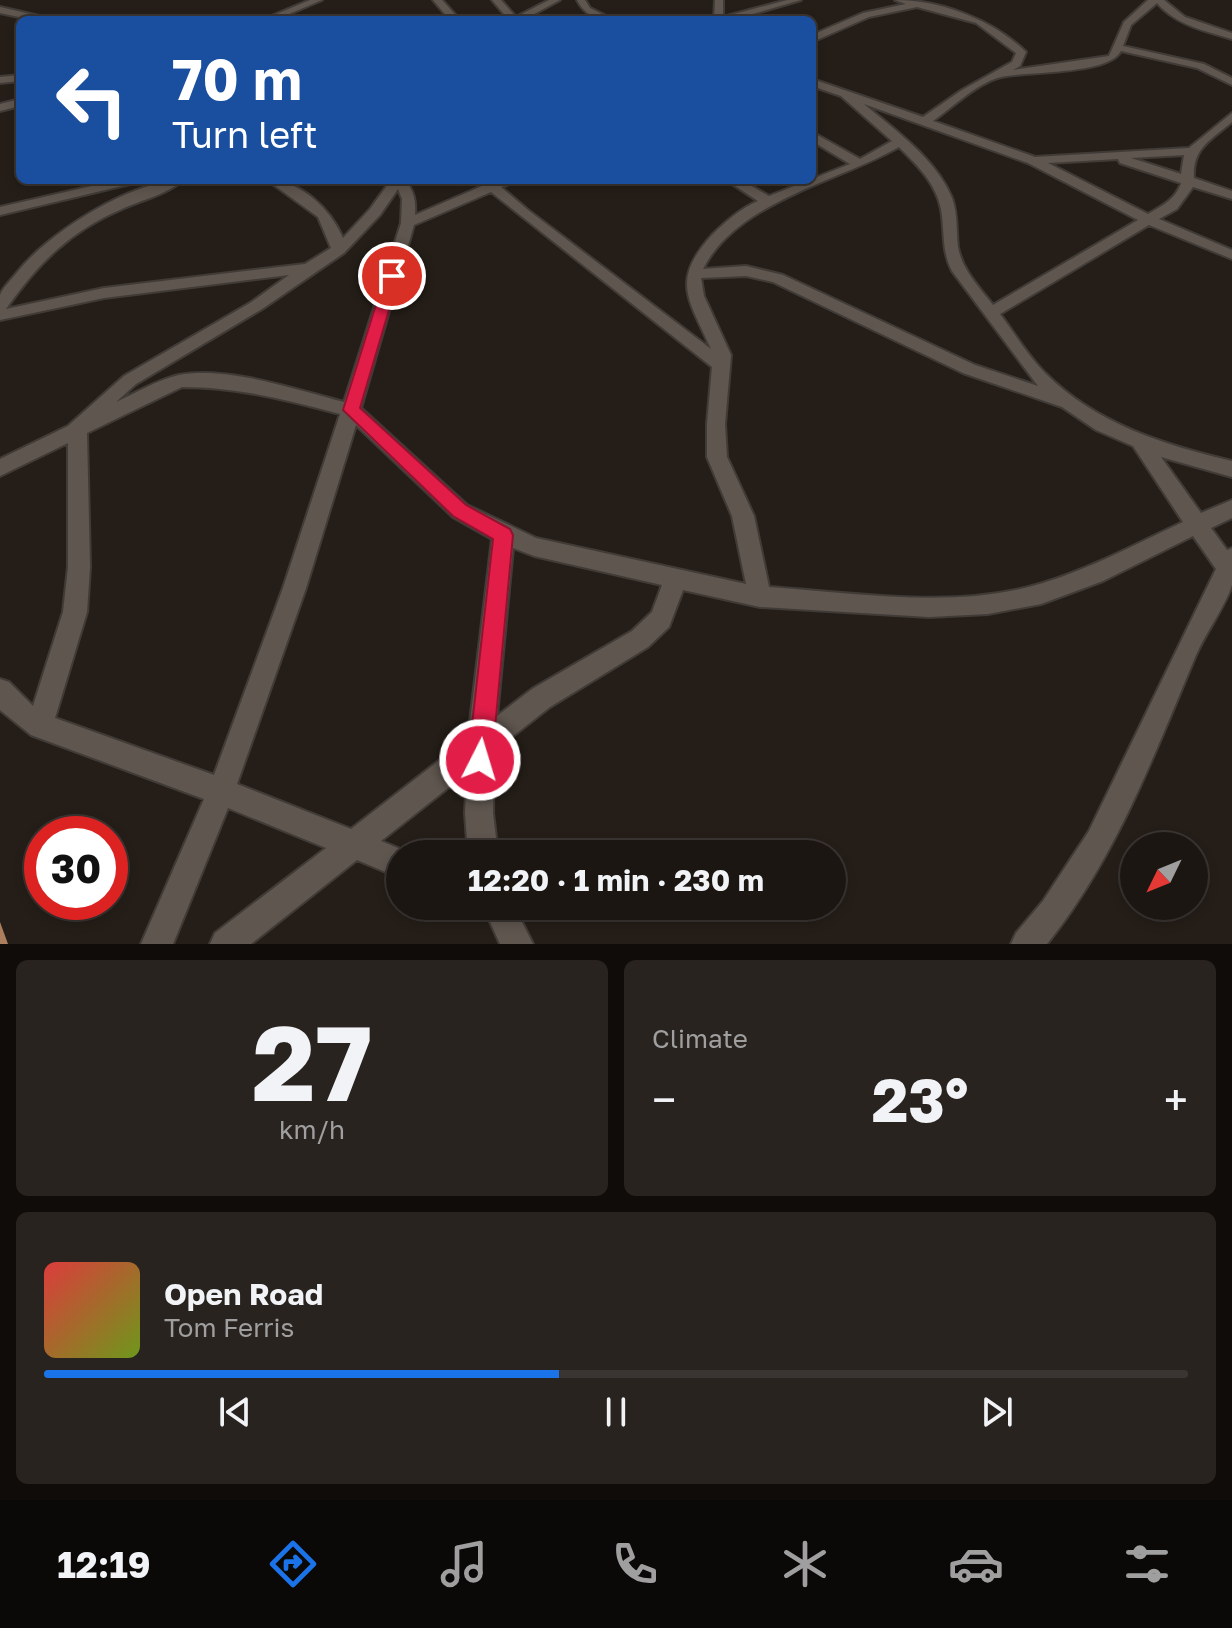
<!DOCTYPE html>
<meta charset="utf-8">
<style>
:root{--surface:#1c1612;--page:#292320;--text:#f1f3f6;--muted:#a09f9f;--line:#3a3532;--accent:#1a73e8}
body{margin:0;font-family:"Golos Text",sans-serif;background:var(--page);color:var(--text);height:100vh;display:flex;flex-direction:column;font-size:30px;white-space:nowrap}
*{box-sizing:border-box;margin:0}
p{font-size:26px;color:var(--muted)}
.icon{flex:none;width:44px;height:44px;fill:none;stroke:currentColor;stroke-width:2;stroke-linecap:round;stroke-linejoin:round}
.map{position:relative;height:944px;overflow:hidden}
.panel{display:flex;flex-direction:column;gap:16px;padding:16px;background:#0f0c0a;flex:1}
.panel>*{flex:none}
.top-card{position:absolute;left:16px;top:16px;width:800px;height:168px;border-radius:12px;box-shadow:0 4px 12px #0003,0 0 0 2px var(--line);background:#1a4fa0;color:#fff;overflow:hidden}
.needle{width:52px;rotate:227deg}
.controls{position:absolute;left:1120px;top:832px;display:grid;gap:16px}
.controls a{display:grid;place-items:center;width:88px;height:88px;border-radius:50%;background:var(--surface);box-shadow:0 4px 12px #0003,0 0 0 2px var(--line);font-size:40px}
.speed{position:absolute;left:24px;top:816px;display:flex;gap:16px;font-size:40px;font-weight:700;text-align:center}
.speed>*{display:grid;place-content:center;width:104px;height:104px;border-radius:50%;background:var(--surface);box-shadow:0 4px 12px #0003,0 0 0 2px var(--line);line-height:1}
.speed .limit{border:12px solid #d22;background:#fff;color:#111}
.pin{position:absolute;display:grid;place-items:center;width:68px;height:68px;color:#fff;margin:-34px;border:4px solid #fff;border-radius:50%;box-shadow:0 2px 8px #0007}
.me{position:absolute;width:88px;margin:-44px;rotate:5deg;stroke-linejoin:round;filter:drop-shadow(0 0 6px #0008)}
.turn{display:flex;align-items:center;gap:28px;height:168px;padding:0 24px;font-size:36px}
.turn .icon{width:104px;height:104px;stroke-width:2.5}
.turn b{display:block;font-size:56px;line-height:68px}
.big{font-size:60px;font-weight:700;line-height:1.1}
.panel .widget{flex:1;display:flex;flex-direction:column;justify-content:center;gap:12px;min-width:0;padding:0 28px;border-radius:12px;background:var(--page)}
.panel .dial{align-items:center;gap:0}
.dial b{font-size:104px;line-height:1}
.song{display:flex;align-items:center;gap:24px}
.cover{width:96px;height:96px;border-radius:12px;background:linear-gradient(135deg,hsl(0 70% 55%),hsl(80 70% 35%))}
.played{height:8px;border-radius:4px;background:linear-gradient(90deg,var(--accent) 45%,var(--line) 45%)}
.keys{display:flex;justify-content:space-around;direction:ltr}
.heat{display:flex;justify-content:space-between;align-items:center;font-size:44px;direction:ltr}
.panel .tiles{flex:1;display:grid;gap:16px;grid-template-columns:1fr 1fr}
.widget:last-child{grid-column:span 2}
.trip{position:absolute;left:386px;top:840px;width:460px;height:80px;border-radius:40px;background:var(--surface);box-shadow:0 4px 12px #0003,0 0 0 2px var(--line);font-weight:700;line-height:80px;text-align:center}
.tabs{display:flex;height:128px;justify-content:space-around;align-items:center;background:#0b0907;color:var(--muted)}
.tabs .icon{width:56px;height:56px}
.tabs .current{color:var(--accent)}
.tabs b{font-size:36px;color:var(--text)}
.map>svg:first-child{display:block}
</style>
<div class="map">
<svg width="1232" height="944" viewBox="0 0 1232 944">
<rect width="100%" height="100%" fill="#251e18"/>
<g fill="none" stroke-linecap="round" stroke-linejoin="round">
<!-- minor casing -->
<g stroke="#413b37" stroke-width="4">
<path id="minor" d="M310 0H322L275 20H262Z
M433 0H442L460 20H450Z
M492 0H501L516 17 549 0H560L523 20H509Z
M577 0H585L590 8 614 20C596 20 585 15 577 0Z
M715 0H723V17L787 0H801L732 20H714Z
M895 0C941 0 993 20 1026 52L1020 66 1013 70 1109 56 1124 22 1148 0H1164L1185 17 1232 33V39C1205 31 1176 25 1157 3L1131 25 1123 46 1204 64 1232 78V85L1197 68 1121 51C1108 75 1028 71 1001 77 977 83 953 107 933 121L1035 157 1189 148 1232 113V122C1211 140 1192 148 1194 178L1232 191V199L1193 187 1177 209 1159 219 1232 250V259L1149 225 1000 314C1015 334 1028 356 1045 373 1096 424 1164 445 1232 461V477L1161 457 1201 513 1232 500V518L1211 528 1227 550 1232 548C1232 558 1232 574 1232 585 1225 607 1206 632 1196 655 1154 755 1116 858 1047 944H1011L1016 933 1043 901 1089 831 1216 569 1193 536 1103 581 1041 604 988 614 929 617 760 607 683 590 669 627 648 647 550 707 494 751 493 813 498 854H468L465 813 467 773 381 841 410 853 400 854V878L357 860 251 944H210L215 933 326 848 228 808 173 944H141L204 799 31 735 0 710V679L9 682 33 706 63 612 68 567V443L0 476V459L68 426 124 376 250 303 289 275 104 298 0 320C0 313 0 302 0 295 2 289 10 281 15 275 46 234 131 180 183 180 168 194 141 200 122 209 70 231 38 263 6 309L104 288 305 264 331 248 318 217 267 180C300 180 330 208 343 238L370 209 391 180H405C414 191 416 200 415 215L496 180H507V185L501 187 528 210 711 349C689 299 670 281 712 235 725 222 741 208 758 201L726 180H741L769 196 850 164 812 141V132L860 159 892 141 841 96 812 86V79L923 117 962 90 1012 62 1016 53 976 23 917 7 869 17 812 42V35L863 13 906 4ZM864 104 1028 163 1138 220 993 305C979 287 962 270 958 247 956 231 958 214 952 198 936 159 895 130 864 104ZM899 147C917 165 936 183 941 209 945 230 941 250 952 271L1038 386 975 365 783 275 746 266 703 269C736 202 837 182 899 147ZM1184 155 1181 174 1131 158ZM1118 159 1120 163 1181 183C1176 199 1162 206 1148 214L1048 163ZM398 189 402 199 401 223 344 402C297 390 228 366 179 375 157 380 136 393 116 402L136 384 262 309 344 253 380 215ZM491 192 712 367 707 424V457L732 516 746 584 536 538 467 505 361 408 414 225ZM746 276 773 282 963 373 1062 407 1096 430 1133 446 1183 522C1138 543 1092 568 1043 583 957 610 858 593 769 587L754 516 727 457 725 424 731 355 704 296 701 278ZM182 387C237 387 288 400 340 414L283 588 214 775 55 718 87 612 90 567 87 433ZM356 425 453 517 492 539 468 738 351 829 237 784 306 588ZM513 548 534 556 662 585 652 612 632 631 532 689 497 716Z
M0 7 48 18 50 20H33L0 13Z
M20 75V81L0 83V77Z
M20 99V106L0 111V104Z
M118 180H147L0 215V207Z
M483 906H514L533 944H500Z"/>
</g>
<!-- minor -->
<use href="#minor" fill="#5f564f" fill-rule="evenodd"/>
</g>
<!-- shaded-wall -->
<path fill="#ab7e5d" d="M0 922 8 944H0Z"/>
<!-- route -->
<path fill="#e11d48" stroke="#92132f" stroke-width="2" d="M392 272 399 276 360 408 466 505 510 529 513 535 492 760 489 769 480 773 471 769 468 760 493 539 453 516 343 410 385 276Z"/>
</svg>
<div class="controls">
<a><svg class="needle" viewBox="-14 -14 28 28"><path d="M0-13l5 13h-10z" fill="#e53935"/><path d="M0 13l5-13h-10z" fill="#a09f9f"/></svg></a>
</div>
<div class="speed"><div class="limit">30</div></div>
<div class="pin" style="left:392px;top:276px;background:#d93025"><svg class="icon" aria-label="arrive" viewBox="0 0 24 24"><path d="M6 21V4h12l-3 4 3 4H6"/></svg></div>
<svg class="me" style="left:480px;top:760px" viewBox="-20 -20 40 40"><circle r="17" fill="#e11d48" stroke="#fff" stroke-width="3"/><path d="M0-11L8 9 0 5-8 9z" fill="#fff"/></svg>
<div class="trip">12:20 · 1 min · 230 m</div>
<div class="top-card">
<div class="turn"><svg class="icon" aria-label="left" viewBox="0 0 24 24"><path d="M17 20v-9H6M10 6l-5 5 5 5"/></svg><div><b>70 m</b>Turn left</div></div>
</div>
</div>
<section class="panel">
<div class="tiles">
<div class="widget dial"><b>27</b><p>km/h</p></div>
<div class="widget"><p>Climate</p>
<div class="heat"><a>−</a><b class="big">23°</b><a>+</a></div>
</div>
<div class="widget">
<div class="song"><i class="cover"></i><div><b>Open Road</b><p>Tom Ferris</p></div></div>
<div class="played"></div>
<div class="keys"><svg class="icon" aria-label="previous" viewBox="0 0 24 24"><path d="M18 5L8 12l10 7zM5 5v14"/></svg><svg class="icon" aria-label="pause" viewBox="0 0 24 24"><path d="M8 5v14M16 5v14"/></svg><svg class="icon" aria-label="next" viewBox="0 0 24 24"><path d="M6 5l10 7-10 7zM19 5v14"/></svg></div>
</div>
</div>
</section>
<nav class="tabs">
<b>12:19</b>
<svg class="icon current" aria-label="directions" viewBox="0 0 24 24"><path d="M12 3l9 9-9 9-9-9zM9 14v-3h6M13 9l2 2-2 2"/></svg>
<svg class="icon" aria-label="music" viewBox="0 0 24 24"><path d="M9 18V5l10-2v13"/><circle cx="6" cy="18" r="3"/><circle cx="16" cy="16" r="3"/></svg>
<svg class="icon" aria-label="phone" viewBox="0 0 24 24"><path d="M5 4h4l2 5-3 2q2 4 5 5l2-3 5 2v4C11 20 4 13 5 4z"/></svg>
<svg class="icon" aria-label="climate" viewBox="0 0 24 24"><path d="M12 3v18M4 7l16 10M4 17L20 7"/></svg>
<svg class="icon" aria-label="car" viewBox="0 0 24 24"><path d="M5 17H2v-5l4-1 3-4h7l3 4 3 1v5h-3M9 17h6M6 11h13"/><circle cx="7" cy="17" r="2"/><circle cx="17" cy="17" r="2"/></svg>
<svg class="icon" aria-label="filters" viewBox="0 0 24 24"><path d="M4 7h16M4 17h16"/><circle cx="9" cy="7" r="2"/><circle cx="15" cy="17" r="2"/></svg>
</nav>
